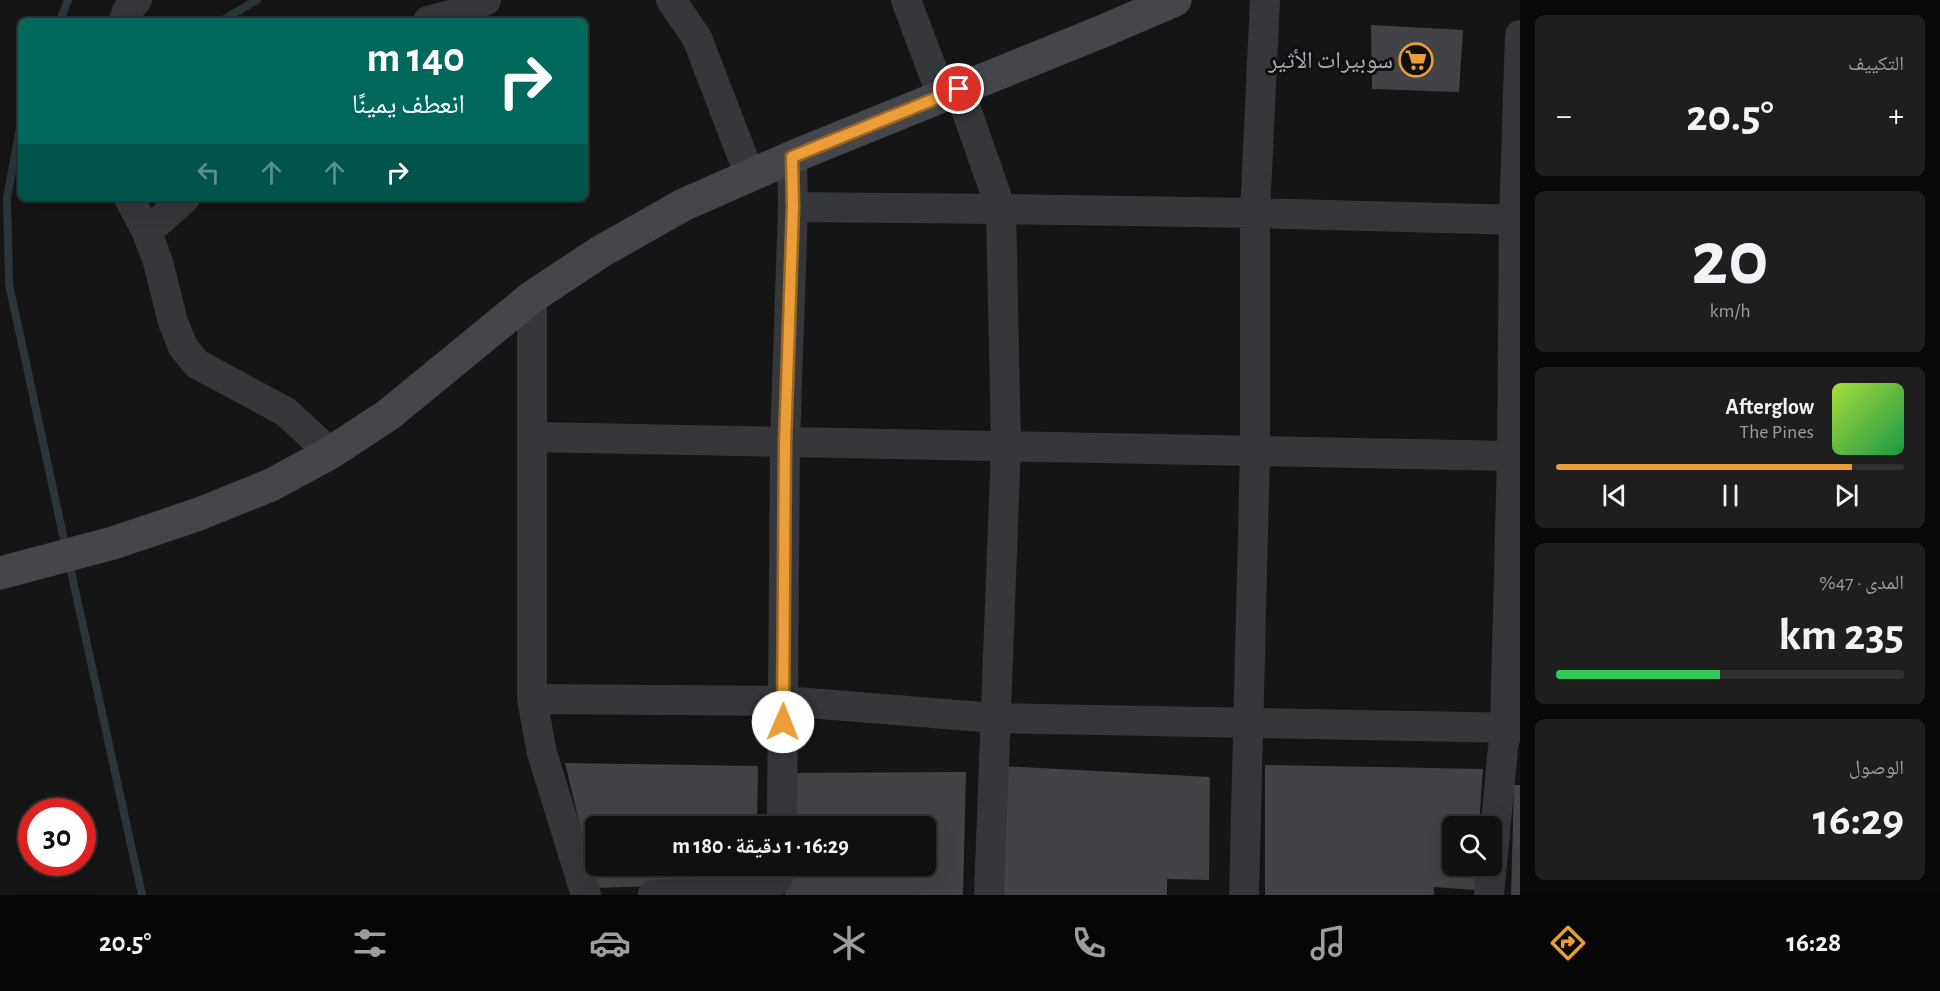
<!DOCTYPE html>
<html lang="ar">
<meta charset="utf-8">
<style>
:root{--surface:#101010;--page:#1e1e1e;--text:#f1f3f6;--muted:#9c9d9f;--line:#303030;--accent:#ea9d39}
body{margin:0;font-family:"Alegreya Sans","Noto Naskh Arabic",sans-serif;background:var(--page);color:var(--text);direction:rtl;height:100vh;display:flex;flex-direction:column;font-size:22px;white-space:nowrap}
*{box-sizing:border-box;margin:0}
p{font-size:20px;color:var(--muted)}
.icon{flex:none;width:33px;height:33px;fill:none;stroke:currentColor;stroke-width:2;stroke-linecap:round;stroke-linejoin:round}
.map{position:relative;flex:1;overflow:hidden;direction:ltr}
.side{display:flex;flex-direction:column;gap:15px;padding:15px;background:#090909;width:420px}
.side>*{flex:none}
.hud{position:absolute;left:18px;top:18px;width:570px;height:183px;border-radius:9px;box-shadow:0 6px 24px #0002,0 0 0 2px var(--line);direction:rtl;background:#00695c;color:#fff;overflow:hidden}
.buttons{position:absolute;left:1442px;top:816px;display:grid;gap:12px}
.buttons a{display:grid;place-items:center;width:60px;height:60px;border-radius:9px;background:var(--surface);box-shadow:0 6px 24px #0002,0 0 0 2px var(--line);font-size:30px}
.speed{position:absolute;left:18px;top:798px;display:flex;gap:12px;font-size:30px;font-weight:700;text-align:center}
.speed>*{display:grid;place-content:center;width:78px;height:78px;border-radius:50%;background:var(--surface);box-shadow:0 6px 24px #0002,0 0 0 2px var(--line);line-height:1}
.speed .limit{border:9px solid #d22;background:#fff;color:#111}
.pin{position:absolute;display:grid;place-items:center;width:51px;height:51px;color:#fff;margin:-26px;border:3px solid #fff;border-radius:50%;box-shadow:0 2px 6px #0007}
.me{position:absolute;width:66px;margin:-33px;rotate:1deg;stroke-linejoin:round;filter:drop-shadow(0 0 4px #0008)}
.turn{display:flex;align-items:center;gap:21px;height:126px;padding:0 24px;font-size:27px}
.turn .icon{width:78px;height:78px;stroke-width:2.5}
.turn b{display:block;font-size:42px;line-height:51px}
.lanes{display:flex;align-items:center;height:57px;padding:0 24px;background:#0003;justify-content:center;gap:30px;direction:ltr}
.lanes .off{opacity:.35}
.big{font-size:45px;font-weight:700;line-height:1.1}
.side .card{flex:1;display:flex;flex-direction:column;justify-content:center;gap:9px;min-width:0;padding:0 21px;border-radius:9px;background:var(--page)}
.side .dial{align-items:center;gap:0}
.dial b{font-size:78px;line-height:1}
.song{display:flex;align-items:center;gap:18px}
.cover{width:72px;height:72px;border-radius:9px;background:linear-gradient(135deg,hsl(80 70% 55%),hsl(140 70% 35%))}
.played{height:6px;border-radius:3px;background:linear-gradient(90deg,var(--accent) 85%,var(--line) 85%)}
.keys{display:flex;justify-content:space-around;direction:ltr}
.heat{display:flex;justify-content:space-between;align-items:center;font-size:33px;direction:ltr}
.charge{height:9px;border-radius:4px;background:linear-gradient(90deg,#34c759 47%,var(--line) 0)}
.trip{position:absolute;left:585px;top:816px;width:351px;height:60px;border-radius:9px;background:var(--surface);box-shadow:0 6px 24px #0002,0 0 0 2px var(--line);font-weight:700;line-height:60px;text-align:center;direction:rtl}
.tabs{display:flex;height:96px;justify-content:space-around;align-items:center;background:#060606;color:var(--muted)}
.tabs .icon{width:42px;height:42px}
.tabs .active{color:var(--accent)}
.tabs b{font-size:27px;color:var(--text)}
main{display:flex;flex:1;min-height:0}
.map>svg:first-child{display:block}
</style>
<main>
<section class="side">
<div class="card"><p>التكييف</p>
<div class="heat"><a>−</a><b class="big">20.5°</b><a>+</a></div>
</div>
<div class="card dial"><b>20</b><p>km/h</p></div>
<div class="card">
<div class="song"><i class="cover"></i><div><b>Afterglow</b><p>The Pines</p></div></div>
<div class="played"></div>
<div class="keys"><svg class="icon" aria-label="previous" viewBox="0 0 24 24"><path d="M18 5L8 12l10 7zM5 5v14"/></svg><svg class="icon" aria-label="pause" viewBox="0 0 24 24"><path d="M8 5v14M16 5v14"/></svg><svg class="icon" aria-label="next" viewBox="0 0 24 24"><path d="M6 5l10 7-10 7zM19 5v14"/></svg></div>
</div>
<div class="card"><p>المدى · 47%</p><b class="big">235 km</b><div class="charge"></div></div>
<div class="card"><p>الوصول</p><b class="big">16:29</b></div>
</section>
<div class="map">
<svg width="1520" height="895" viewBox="0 0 1520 895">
<rect width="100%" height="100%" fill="#151516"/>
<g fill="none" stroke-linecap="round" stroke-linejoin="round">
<!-- stream -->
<path stroke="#2b353a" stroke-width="8" d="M60 21 68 0
M221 21 257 0
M21 122 7 198 9 284 66 549
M69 562 142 895"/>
</g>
<!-- building -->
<path fill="#414346" d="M1371 25 1463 30 1459 92 1372 89Z
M565 763 758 766 757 826H596V866H756L755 883 595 888Z
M1265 765 1483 769 1479 826H1452V866H1476L1475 890 1434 887V895H1265Z
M1001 766 1210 777 1209 880 1167 879V895H998Z
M966 772 963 895H785L786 866H926V826H788L790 773Z
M1514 785H1520V895H1511Z"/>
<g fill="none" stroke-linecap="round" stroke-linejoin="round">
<!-- street -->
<path stroke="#36373b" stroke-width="30" d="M671 0 697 38 750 176
M906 0 942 96
M124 21 127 11 137 0
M428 21 458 13 486 0
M959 89 1001 209 1255 213 1520 220
M129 198 147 232 158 262 173 322 183 347 197 364 286 412 330 453
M793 207 1001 209 1006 446 989 895
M147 232 185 198
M532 297V699L783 701 995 718 1520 728
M533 437 1512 456
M532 699 542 753 586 895
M782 826 785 443 793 207 792 157
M653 895 748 891 765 888 777 880 781 866
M1244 895 1255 452V213L1265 0
M1489 895 1505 727 1512 456 1514 219 1520 35"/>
<!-- secondary -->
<path stroke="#44464b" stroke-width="33" d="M0 573 113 543 199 514 271 485 330 453 388 415 532 297 600 252 683 205 792 157 1103 31 1175 0"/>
</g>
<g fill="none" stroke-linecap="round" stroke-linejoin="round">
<!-- route casing -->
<g stroke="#986625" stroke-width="15">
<path id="route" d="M783 722 785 443 793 207 792 157 959 89"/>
</g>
<!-- route -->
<use href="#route" stroke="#ea9d39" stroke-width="10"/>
</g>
<!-- icons -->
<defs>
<g id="supermarket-ring" transform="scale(1.725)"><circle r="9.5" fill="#101011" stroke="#ea9d39" stroke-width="1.5"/><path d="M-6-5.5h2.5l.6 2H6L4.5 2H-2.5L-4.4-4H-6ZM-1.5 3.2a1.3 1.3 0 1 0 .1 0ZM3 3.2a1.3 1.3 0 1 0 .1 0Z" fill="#ea9d39"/></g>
</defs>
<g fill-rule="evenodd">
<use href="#supermarket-ring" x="1416" y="60"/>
</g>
<g text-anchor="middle" stroke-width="6" stroke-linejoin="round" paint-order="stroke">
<!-- poi labels -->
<g font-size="24" fill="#a7adb6" stroke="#101011" text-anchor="end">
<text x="1393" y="68">سوبيرات الأثير</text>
</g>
</g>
</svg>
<div class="buttons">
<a><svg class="icon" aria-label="search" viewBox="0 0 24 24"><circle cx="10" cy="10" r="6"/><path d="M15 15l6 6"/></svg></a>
</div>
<div class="speed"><div class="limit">30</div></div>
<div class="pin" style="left:959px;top:89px;background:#d93025"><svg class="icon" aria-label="arrive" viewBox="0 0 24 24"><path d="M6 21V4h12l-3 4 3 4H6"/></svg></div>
<svg class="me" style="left:783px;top:722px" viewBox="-20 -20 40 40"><circle r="19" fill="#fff"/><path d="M0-13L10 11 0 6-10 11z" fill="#ea9d39"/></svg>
<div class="trip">16:29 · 1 دقيقة · 180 m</div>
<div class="hud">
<div class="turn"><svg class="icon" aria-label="right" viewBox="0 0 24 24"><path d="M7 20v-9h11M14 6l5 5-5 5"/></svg><div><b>140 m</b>انعطف يمينًا</div></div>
<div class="lanes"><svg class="icon off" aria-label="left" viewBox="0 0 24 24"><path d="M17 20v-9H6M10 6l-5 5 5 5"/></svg><svg class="icon off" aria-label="ahead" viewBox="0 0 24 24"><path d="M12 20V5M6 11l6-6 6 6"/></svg><svg class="icon off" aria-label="ahead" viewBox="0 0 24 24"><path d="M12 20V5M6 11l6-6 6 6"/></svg><svg class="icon" aria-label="right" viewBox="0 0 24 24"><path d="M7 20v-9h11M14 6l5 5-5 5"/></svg></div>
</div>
</div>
</main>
<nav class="tabs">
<b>16:28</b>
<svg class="icon active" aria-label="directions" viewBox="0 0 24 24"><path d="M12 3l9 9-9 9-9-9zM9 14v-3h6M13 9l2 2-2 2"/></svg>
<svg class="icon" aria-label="music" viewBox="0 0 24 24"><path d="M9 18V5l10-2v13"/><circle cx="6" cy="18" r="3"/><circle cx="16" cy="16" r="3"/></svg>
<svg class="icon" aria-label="phone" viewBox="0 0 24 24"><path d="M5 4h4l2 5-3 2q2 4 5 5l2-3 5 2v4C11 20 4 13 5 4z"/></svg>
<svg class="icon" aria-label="climate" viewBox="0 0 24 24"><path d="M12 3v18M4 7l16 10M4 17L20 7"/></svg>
<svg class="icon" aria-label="car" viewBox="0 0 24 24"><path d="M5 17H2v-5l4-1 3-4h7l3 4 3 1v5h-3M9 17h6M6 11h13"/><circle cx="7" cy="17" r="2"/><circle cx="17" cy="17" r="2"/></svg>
<svg class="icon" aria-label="filters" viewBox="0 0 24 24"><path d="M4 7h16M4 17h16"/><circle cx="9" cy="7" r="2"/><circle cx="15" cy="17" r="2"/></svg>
<b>20.5°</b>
</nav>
